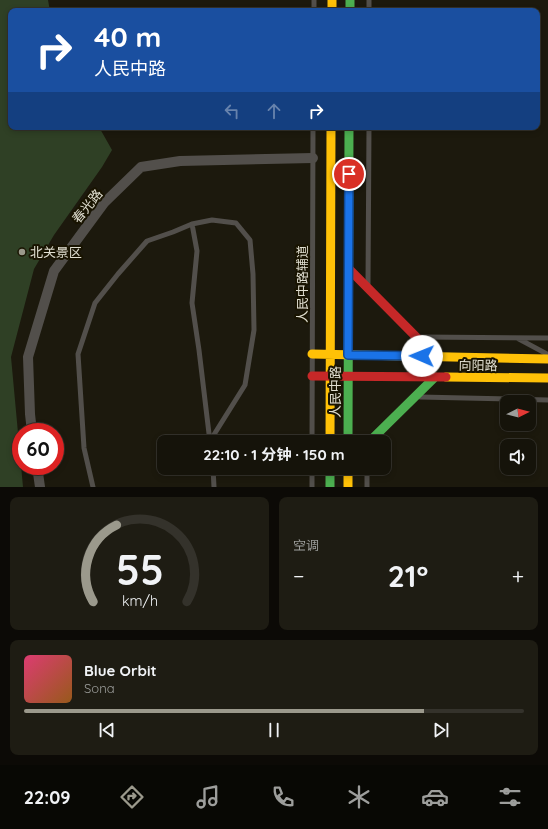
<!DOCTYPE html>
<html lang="zh">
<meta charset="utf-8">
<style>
:root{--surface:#15130a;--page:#1e1c13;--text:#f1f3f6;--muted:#9d9e9c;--line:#34322b;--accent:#9b998c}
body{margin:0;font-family:Quicksand,"Noto Sans SC",sans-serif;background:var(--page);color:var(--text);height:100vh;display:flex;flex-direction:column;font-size:15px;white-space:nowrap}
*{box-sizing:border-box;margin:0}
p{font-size:13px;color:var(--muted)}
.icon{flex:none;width:22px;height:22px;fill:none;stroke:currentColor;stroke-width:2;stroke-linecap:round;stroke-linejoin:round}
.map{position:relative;height:487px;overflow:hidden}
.side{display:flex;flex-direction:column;gap:10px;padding:10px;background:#0c0a06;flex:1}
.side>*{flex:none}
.guide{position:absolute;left:8px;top:8px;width:532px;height:122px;border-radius:8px;box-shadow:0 2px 6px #0003,0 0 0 1px var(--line);background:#1a4fa0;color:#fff;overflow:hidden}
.needle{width:26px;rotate:84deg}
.tools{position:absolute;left:500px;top:395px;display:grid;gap:8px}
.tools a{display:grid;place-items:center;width:36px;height:36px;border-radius:8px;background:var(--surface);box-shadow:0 2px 6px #0003,0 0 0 1px var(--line);font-size:20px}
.speed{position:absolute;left:12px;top:423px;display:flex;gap:8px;font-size:20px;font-weight:700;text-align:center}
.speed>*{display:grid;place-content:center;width:52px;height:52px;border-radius:50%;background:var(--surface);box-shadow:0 2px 6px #0003,0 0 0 1px var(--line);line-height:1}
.speed .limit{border:6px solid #d22;background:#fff;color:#111}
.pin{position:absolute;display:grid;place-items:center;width:34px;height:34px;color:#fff;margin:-17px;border:2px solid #fff;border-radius:50%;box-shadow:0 1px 4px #0007}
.me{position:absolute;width:44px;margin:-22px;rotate:271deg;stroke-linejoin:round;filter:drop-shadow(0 0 3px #0008)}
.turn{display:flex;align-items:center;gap:14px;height:84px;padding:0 20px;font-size:18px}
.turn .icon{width:52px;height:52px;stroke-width:2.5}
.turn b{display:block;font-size:28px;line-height:34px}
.lanes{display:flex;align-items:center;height:38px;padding:0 20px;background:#0003;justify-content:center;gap:20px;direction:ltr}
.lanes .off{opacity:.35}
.big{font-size:30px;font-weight:700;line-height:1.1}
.side .tile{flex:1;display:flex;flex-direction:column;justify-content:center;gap:6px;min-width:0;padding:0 14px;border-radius:8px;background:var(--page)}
.side .dial{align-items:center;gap:0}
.dial svg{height:104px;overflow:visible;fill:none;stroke:var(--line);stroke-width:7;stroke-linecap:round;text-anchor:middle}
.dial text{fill:var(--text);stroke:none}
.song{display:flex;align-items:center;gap:12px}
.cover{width:48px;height:48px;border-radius:6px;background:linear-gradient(135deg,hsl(340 70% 55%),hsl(30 70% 35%))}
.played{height:4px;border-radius:2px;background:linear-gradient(90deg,var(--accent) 80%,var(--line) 80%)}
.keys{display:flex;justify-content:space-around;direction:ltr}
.heat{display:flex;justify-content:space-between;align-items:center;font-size:22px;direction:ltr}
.side .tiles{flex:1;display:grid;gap:10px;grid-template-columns:1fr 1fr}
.tile:last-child{grid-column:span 2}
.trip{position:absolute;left:157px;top:435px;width:234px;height:40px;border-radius:8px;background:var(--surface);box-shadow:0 2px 6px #0003,0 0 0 1px var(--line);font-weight:700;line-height:40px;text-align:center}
.tabs{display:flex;height:64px;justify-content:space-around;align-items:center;background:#080804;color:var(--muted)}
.tabs .icon{width:28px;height:28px}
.tabs .on{color:var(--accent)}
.tabs b{font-size:18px;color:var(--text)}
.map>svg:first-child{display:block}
</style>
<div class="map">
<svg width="548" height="487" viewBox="0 0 548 487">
<rect width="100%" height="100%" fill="#1c190d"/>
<!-- green -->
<path fill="#2f4025" d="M0 0H48L50 11H11V127H99L112 150 102 167 54 235 34 269 11 357 23 487H0Z"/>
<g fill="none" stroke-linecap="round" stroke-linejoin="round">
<!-- lane -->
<path stroke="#524f4b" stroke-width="5" d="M314 11V0
M369 11V0
M192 224 212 220 236 223 250 240 253 274 254 330 245 385 210 441
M368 284 369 127
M421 337 548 338
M517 338 547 354
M420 397 548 400
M312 442 313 127
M213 468 214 487
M93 487 84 448 78 354 95 303 118 274 147 241 173 232 192 224 197 251 192 303 199 350 210 442
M312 487V468
M367 487V468"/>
<!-- street -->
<path stroke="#524f4b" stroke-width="10" d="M32 432 30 414 28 357 54 271 104 203 141 167 180 161 313 158
M37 466 40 487"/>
<!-- fast -->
<path stroke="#4caf50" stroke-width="9" d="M350 0V11
M348 442 349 127
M369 442 435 377
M330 468V487"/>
<!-- slow -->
<path stroke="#ffc107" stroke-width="9" d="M332 0V11
M312 354 548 359
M446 377 548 378
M330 442 331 127
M348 468V487"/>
<!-- jam -->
<path stroke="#c62828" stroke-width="9" d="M349 269 436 357
M312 376 446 377"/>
</g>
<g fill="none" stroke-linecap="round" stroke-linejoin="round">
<!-- route casing -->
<g stroke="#114b97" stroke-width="10">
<path id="route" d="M349 174 348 355 422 356"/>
</g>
<!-- route -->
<use href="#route" stroke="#1a73e8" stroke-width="7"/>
</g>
<!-- markers -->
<circle fill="#9b998c" stroke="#191401" stroke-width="1.5" cx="22" cy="252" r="4"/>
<g text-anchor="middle" stroke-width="4" stroke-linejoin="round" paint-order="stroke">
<!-- street labels -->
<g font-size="13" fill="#e0ded0" stroke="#191401">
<text transform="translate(87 206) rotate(-51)" y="5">春光路</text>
<text transform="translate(302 284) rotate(-90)" y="5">人民中路辅道</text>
<text transform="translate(478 365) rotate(1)" y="5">向阳路</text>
<text transform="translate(335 392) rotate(-90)" y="5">人民中路</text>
</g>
<!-- poi labels -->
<g font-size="13" fill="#e0ded0" stroke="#191401" text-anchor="start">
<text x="30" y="257">北关景区</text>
</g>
</g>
</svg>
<div class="tools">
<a><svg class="needle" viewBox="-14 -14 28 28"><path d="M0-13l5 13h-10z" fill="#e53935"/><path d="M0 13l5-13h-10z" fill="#9d9e9c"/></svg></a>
<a><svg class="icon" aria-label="sound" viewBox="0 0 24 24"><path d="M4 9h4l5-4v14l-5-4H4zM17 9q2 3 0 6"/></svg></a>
</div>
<div class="speed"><div class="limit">60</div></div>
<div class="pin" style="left:349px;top:174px;background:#d93025"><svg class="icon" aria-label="arrive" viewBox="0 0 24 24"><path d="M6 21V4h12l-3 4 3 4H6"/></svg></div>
<svg class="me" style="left:422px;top:356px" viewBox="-20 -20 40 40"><circle r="19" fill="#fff"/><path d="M0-13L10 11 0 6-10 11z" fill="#1a73e8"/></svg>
<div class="trip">22:10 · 1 分钟 · 150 m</div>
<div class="guide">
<div class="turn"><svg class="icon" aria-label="right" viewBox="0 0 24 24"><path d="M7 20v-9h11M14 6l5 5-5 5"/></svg><div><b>40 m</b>人民中路</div></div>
<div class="lanes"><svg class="icon off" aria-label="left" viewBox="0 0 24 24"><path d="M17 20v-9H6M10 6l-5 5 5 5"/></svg><svg class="icon off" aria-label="ahead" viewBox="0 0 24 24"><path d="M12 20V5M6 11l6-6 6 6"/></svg><svg class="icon" aria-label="right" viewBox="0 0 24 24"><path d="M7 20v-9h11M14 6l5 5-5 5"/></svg></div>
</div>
</div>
<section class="side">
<div class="tiles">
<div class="tile dial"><svg viewBox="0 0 100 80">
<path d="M14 69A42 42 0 1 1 86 69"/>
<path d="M14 69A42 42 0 0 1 32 10" stroke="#9b998c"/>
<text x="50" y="56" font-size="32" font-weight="700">55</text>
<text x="50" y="72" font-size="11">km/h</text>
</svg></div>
<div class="tile"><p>空调</p>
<div class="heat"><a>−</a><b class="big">21°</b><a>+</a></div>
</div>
<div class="tile">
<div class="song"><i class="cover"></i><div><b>Blue Orbit</b><p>Sona</p></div></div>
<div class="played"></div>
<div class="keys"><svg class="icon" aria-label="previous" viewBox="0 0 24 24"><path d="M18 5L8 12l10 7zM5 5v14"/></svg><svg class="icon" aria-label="pause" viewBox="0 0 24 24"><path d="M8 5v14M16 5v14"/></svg><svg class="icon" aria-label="next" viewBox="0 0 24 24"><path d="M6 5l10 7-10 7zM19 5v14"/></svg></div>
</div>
</div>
</section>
<nav class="tabs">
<b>22:09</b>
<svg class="icon on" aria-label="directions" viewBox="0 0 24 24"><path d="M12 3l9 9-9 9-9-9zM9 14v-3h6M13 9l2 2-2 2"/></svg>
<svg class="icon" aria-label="music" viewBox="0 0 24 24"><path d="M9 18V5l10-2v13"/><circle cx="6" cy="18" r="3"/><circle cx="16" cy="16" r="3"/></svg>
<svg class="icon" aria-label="phone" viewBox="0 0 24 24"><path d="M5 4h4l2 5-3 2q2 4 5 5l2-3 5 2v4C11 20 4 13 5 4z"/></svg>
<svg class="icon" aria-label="climate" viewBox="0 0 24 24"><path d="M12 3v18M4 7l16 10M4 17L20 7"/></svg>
<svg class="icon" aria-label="car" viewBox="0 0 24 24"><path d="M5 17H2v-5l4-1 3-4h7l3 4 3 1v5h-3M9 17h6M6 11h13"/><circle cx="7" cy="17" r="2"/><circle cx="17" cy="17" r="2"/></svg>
<svg class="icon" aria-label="filters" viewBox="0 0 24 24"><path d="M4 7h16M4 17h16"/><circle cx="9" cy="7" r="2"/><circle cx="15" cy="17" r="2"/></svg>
</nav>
